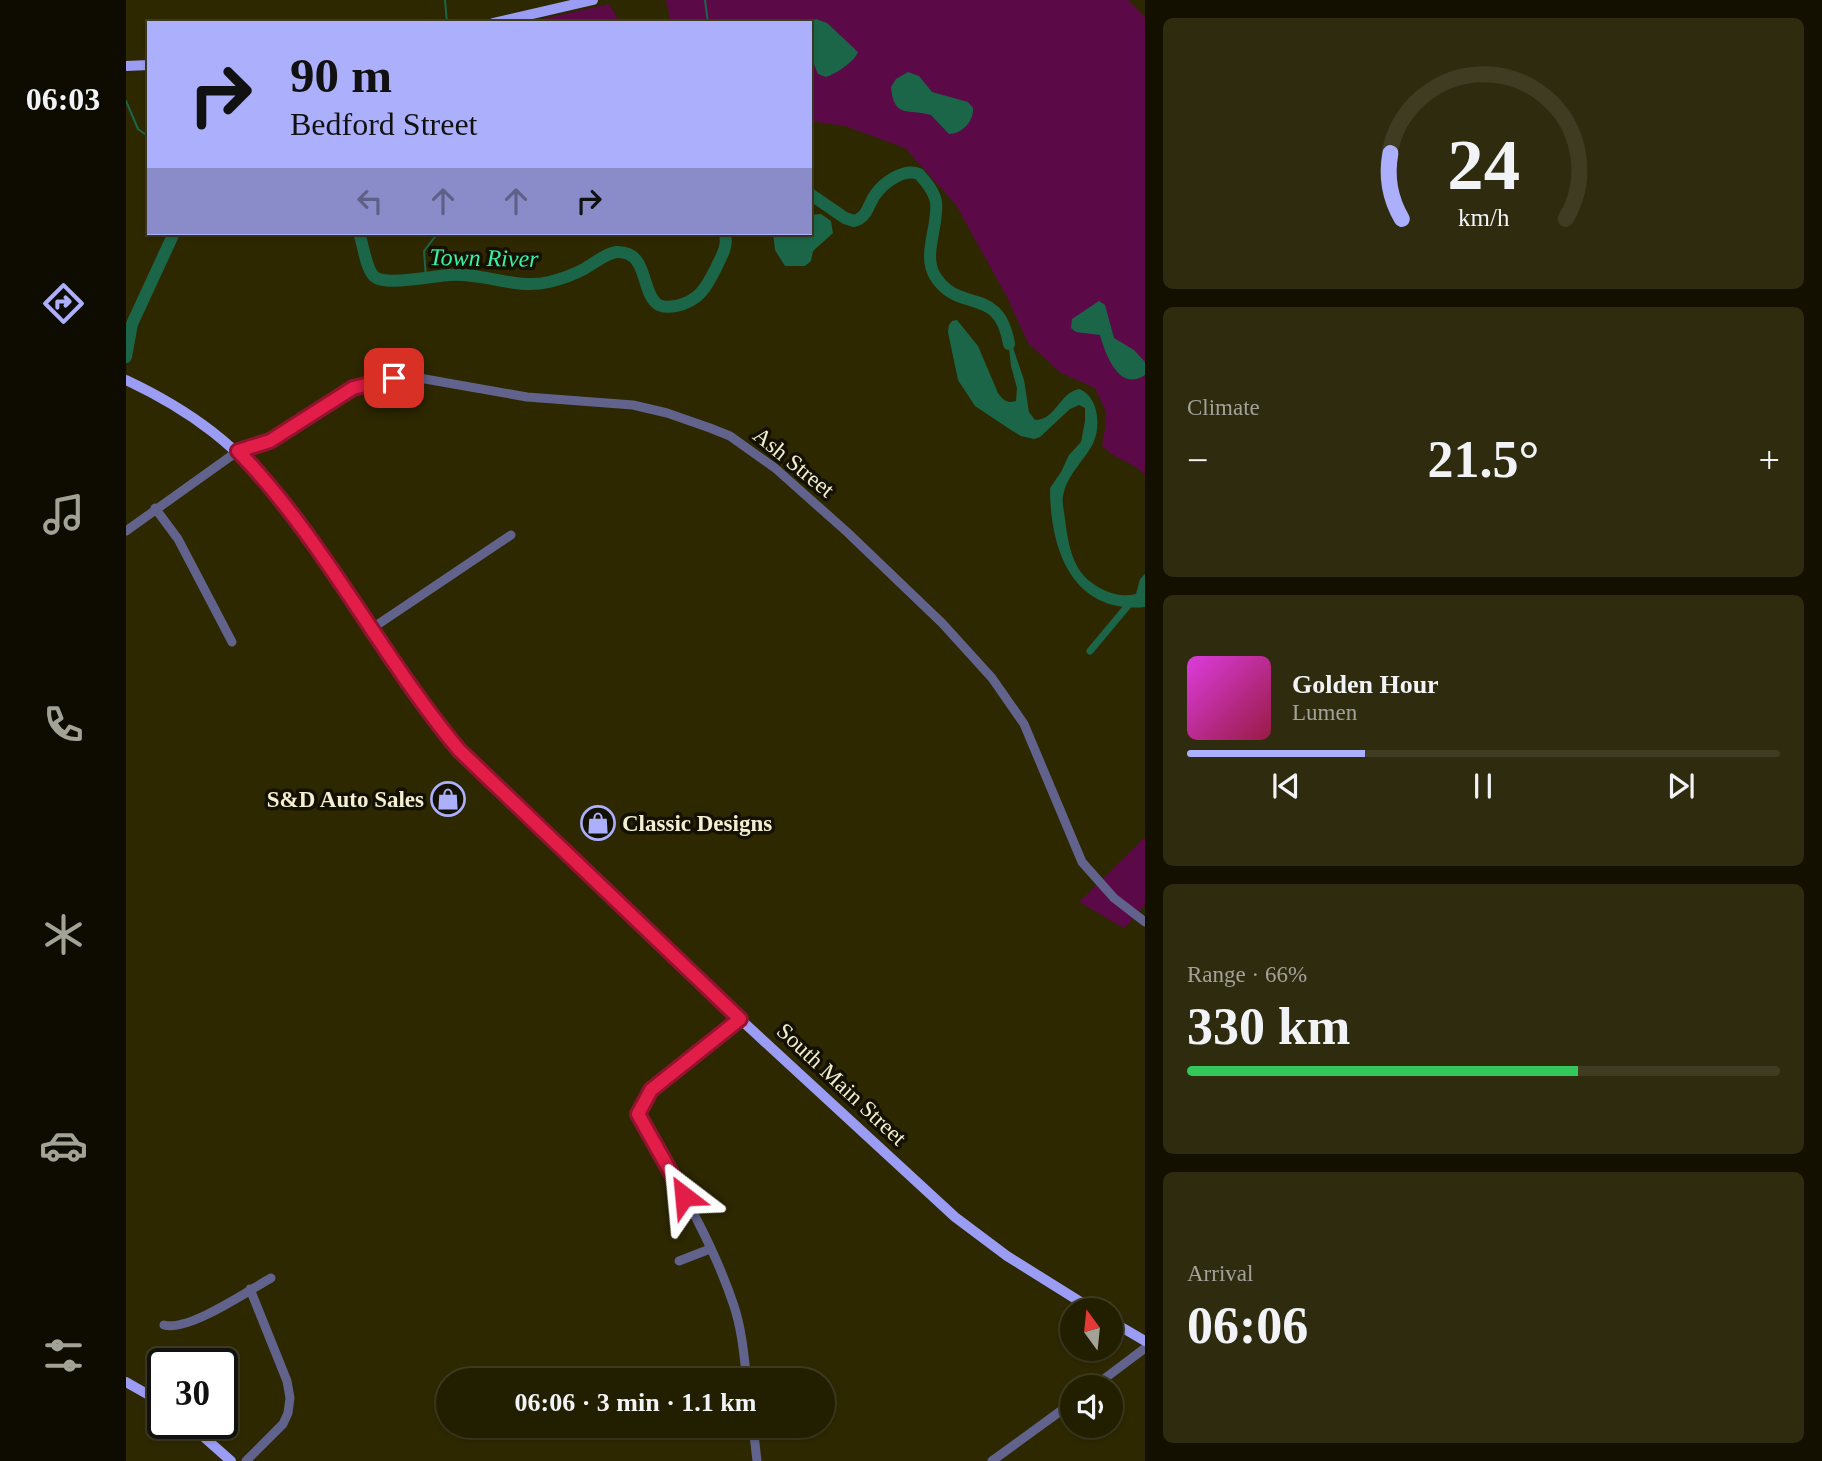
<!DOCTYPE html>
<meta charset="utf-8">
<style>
:root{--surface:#221e00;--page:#2e2b0f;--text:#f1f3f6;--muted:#a2a299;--line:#3f3c22;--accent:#acaffb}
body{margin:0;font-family:Georgia,serif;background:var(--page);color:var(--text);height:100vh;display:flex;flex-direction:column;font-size:26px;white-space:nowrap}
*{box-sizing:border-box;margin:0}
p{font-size:23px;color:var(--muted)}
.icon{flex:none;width:38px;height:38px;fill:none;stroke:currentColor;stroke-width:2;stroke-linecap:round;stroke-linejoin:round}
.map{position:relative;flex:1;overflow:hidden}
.side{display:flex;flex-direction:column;gap:18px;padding:18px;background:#131000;width:677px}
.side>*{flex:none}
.top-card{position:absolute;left:21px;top:21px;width:665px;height:214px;border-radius:0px;box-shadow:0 2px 5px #0004,0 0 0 2px var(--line);background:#acaffb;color:#111;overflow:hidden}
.needle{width:46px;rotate:345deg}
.controls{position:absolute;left:934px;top:1298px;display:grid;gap:14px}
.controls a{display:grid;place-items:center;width:63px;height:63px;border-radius:50%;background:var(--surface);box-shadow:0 2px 5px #0004,0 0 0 2px var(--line);font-size:35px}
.speed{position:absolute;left:21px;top:1348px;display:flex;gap:14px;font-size:35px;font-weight:700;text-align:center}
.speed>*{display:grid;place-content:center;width:91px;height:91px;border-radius:50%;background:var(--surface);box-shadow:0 2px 5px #0004,0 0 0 2px var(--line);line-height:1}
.speed .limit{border:4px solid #111;border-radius:10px;background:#fff;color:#111}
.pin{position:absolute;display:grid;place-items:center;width:60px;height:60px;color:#fff;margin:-30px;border-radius:14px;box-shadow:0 4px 10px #0006}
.me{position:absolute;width:77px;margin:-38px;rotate:331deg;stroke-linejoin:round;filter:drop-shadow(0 0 5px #0008)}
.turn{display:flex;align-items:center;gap:24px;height:147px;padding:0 28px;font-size:32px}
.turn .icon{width:91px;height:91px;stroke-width:2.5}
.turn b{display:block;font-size:49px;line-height:60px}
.lanes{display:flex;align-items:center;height:66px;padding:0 28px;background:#0003;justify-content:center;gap:35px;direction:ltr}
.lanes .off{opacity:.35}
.big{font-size:52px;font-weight:700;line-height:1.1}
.side .card{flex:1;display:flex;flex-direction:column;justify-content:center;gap:10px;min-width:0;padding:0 24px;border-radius:10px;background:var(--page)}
.side .dial{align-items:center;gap:0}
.dial svg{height:182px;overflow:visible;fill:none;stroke:var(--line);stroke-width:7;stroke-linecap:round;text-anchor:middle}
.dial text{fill:var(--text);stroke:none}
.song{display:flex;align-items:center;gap:21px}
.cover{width:84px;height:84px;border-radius:10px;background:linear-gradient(135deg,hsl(300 70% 55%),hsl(340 70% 35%))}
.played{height:7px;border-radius:4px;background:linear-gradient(90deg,var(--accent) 30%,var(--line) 30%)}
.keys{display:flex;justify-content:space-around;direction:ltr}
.heat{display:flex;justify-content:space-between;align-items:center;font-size:38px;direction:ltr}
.charge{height:10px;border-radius:5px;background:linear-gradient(90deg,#34c759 66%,var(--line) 0)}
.trip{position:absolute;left:310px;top:1368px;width:399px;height:70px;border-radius:35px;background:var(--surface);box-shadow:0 2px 5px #0004,0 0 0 2px var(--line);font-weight:700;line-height:70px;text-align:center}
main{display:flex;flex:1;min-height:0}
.dock{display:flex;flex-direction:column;width:126px;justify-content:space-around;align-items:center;background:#0e0c00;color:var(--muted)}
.dock .icon{width:49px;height:49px}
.dock .active{color:var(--accent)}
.dock b{font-size:32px;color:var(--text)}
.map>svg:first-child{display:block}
</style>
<main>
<nav class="dock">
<b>06:03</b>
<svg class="icon active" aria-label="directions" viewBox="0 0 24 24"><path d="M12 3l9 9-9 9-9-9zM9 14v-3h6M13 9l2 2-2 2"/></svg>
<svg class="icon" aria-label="music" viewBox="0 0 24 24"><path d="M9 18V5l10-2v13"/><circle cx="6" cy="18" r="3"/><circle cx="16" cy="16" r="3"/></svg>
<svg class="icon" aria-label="phone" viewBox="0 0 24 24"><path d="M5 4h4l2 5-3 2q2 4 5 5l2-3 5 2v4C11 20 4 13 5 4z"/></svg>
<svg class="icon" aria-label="climate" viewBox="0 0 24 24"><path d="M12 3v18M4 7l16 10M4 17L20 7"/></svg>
<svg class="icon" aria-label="car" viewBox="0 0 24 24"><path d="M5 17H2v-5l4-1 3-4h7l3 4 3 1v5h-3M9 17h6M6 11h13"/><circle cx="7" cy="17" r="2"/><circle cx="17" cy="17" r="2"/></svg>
<svg class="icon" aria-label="filters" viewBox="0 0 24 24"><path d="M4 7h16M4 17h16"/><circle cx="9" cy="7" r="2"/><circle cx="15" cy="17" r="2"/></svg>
</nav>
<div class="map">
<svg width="1019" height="1461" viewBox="0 0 1019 1461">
<rect width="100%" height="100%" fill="#2e2800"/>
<!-- green -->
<path fill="#5c0a47" d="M540 0H1002L1019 17V475C1007 461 986 459 976 445L980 423 979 410 969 388 935 373 902 343 881 297 830 205 779 148 719 126 684 121V23H545Z
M483 4 494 23H399Z
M1019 837V905L998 928 953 902Z"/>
<!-- water -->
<path fill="#1b6648" d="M690 19 701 23 732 52C729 61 710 74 700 77L692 74 684 55V23H680Z
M782 72 793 76 806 92 842 102 847 108C848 121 836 134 823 134L805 115C783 108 768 120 765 87L770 79Z
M695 214 705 221 707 233 687 251 685 261 679 266H659L649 250 647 233H684V215Z
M973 301 979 305 988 338 1008 350 1019 362V375C993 393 979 353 974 335L950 332 945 328 946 319Z
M831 320 852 346 872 393C877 400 881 404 890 401L891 388 885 366 881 330 898 380 903 412 909 420C930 420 933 393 953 389 972 396 975 424 968 441 961 458 943 472 938 492 935 500 938 510 939 519 941 534 943 551 951 566 961 585 989 600 1010 594L1014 579 1019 574V607C946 614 924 549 924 488L935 472 943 455 955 442 959 421V408L953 405 944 409 914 437 908 439 895 436 885 430 849 406 832 380 822 332 823 325 826 321Z"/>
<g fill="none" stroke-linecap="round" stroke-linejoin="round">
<!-- stream -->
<path stroke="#1b6648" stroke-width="2" d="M319 0 321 23
M579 0 582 23
M0 101 12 129 23 137
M300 278 298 251 312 233"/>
<!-- canal -->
<path stroke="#1b6648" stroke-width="7" d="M964 651 1005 602"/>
<!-- river -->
<path stroke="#1b6648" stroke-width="12" d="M684 194 719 218 728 221C741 218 742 205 749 195 758 182 778 168 793 174 800 182 808 191 810 202 813 225 796 255 809 276 833 315 873 284 883 344
M233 233C237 243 240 271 249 277 260 286 308 276 323 275 358 272 388 290 423 282 435 279 447 275 458 269 467 264 480 253 491 252 522 251 515 290 530 303 535 308 544 307 550 306 573 301 580 288 590 268 596 255 602 247 599 233
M0 357 6 324 48 233"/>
<!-- minor -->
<path stroke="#61638d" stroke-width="9" d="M29 508 52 539 106 642
M0 531 112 451 144 441 227 388 253 380 282 376 401 397 507 405 541 413 584 428 604 436 649 468 721 532 816 623 866 678 898 724 956 862 988 898 1019 922
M245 629 385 535
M614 1019 525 1090 512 1114C547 1176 586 1239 608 1306 616 1330 618 1356 621 1381
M553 1261 584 1249
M38 1325C62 1332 122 1291 145 1278
M966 1388 1019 1348
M627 1426 631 1461
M120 1461 157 1424 162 1413 164 1398 161 1381 124 1289
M866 1461 947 1402"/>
<!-- major -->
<path stroke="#9b9df4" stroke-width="10" d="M367 23 467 0
M0 66 23 65
M0 380C68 412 109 445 157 501L300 711 333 750 614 1019 829 1217 881 1256 969 1311
M985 1321 1019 1341
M0 1382 37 1403
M62 1423 105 1461"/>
</g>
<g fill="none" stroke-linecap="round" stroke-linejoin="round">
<!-- route casing -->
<g stroke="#92132f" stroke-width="18">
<path id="route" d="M268 378 227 388 144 441 112 451C198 540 254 655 333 750L614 1019 525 1090 512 1114 558 1196"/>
</g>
<!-- route -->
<use href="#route" stroke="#e11d48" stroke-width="12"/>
</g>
<!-- icons -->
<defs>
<g id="shop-ring" transform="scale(1.75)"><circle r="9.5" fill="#141100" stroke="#acaffb" stroke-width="1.5"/><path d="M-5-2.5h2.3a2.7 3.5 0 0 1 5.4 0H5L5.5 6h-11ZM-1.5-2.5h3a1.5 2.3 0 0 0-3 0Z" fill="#acaffb"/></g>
</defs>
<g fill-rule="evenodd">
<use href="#shop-ring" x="322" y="799"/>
<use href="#shop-ring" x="472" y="823"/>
</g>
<g text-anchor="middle" stroke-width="7" stroke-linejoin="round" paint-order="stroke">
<!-- street labels -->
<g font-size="23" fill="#f2efd3" stroke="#141100">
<text transform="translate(668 462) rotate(39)" y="8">Ash Street</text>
<text transform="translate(716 1084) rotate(43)" y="8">South Main Street</text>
</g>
<!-- poi labels -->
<g font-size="23" font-weight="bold" fill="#f2efd3" stroke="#141100" text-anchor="end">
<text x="298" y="807">S&amp;D Auto Sales</text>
<text x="496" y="831" text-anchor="start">Classic Designs</text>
</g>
<!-- water labels -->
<g font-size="24" font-style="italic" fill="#36f3ab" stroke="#141100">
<text transform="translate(358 258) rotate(1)" y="8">Town River</text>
</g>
</g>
</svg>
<div class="controls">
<a><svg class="needle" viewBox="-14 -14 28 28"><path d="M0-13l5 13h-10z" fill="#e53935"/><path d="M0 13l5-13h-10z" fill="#a2a299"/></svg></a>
<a><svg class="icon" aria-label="sound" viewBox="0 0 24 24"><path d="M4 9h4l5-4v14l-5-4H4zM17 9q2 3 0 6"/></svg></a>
</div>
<div class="speed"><div class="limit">30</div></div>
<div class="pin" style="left:268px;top:378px;background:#d93025"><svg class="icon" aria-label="arrive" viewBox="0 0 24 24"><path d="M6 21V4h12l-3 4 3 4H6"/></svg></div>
<svg class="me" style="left:558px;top:1196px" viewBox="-20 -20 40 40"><path d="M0-17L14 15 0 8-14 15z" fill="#e11d48" stroke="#fff" stroke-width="4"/></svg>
<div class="trip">06:06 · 3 min · 1.1 km</div>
<div class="top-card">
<div class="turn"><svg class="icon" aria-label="right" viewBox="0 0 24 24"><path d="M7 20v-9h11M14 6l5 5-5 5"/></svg><div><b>90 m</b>Bedford Street</div></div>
<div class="lanes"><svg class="icon off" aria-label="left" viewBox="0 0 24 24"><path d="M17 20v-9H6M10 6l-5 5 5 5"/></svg><svg class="icon off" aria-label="ahead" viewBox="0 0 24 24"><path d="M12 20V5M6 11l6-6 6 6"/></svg><svg class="icon off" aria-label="ahead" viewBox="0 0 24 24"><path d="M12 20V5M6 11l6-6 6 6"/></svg><svg class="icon" aria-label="right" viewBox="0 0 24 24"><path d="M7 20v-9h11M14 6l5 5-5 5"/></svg></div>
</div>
</div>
<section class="side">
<div class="card dial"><svg viewBox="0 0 100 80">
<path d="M14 69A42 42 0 1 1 86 69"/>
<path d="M14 69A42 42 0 0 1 9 40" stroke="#acaffb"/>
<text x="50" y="56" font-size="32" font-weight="700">24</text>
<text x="50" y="72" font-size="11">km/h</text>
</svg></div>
<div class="card"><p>Climate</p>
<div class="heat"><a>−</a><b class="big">21.5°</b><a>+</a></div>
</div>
<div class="card">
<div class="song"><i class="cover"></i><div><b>Golden Hour</b><p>Lumen</p></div></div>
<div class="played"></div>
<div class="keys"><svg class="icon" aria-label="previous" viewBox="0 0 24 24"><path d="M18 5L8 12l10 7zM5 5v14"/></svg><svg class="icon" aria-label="pause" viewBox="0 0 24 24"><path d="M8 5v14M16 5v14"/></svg><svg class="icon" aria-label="next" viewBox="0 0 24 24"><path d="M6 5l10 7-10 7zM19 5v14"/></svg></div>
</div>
<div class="card"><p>Range · 66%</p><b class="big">330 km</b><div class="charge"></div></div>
<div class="card"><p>Arrival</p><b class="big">06:06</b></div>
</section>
</main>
